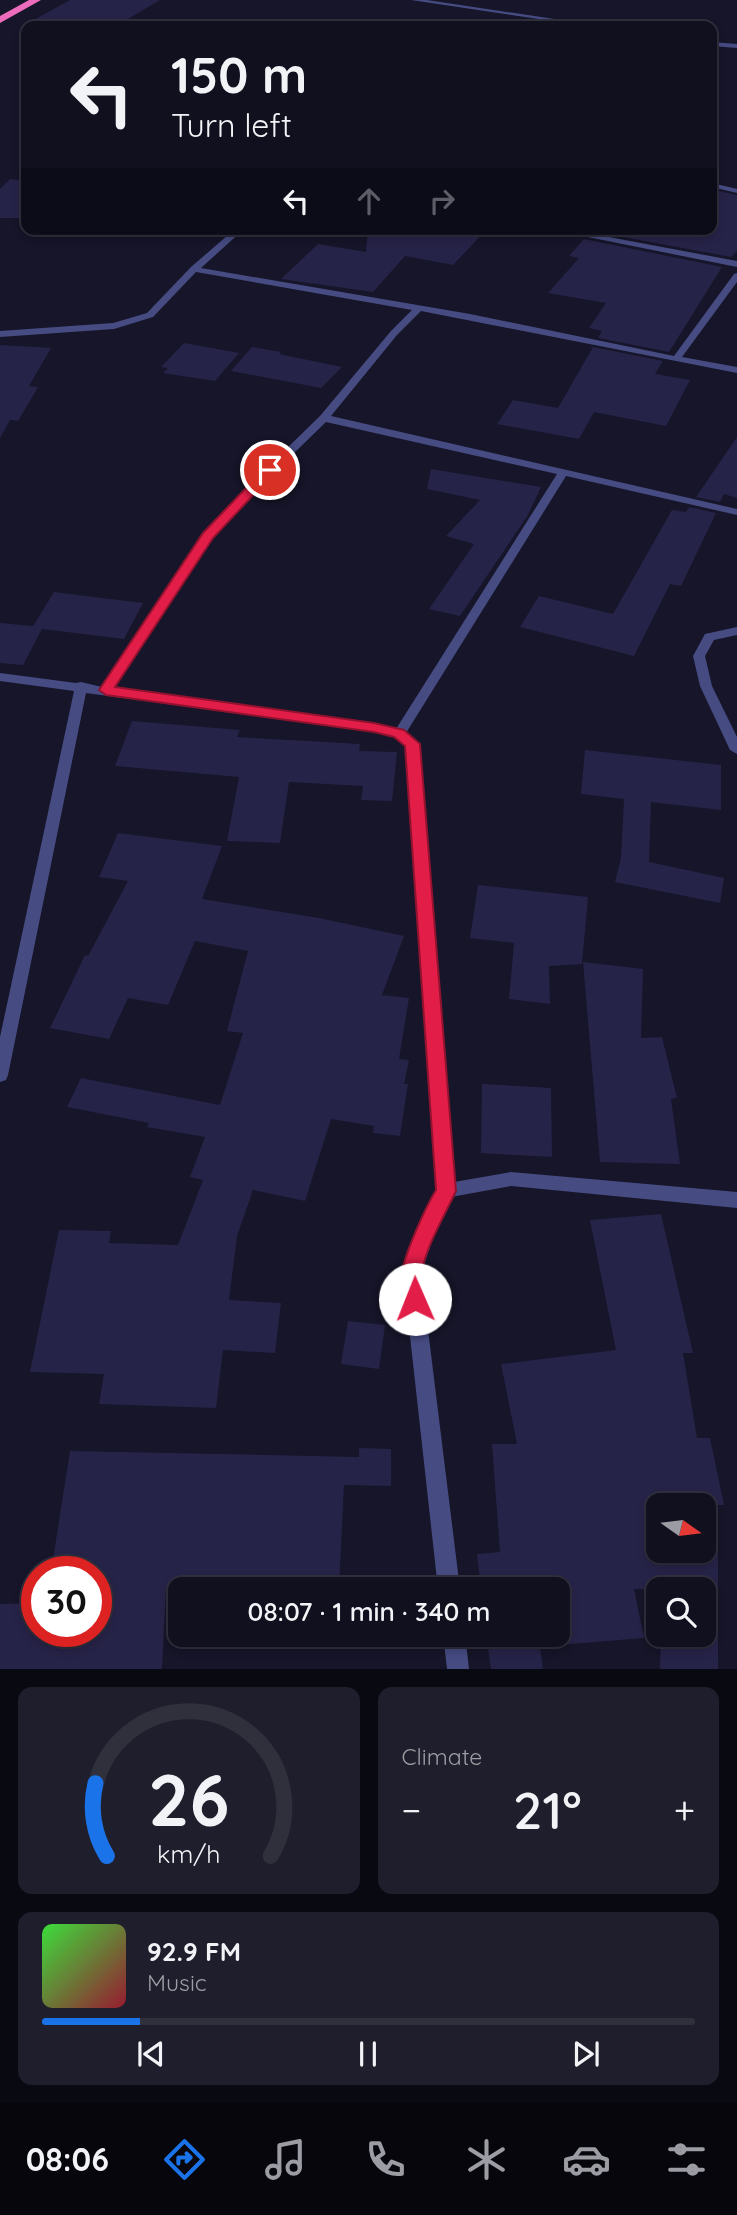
<!DOCTYPE html>
<meta charset="utf-8">
<style>
:root{--surface:#10101f;--page:#1e1e2c;--text:#f1f3f6;--muted:#9c9da4;--line:#30303d;--accent:#1a73e8}
body{margin:0;font-family:Quicksand,sans-serif;background:var(--page);color:var(--text);height:100vh;display:flex;flex-direction:column;font-size:26px;white-space:nowrap}
*{box-sizing:border-box;margin:0}
p{font-size:23px;color:var(--muted)}
.icon{flex:none;width:38px;height:38px;fill:none;stroke:currentColor;stroke-width:2;stroke-linecap:round;stroke-linejoin:round}
.map{position:relative;height:1669px;overflow:hidden}
.drawer{display:flex;flex-direction:column;gap:18px;padding:18px;background:#090911;flex:1}
.drawer>*{flex:none}
.top-card{position:absolute;left:21px;top:21px;width:696px;height:214px;border-radius:14px;box-shadow:0 4px 10px #0003,0 0 0 2px var(--line);background:#10101f;color:var(--text);overflow:hidden}
.needle{width:46px;rotate:104deg}
.buttons{position:absolute;left:646px;top:1493px;display:grid;gap:14px}
.buttons a{display:grid;place-items:center;width:70px;height:70px;border-radius:14px;background:var(--surface);box-shadow:0 4px 10px #0003,0 0 0 2px var(--line);font-size:35px}
.speed{position:absolute;left:21px;top:1556px;display:flex;gap:14px;font-size:35px;font-weight:700;text-align:center}
.speed>*{display:grid;place-content:center;width:91px;height:91px;border-radius:50%;background:var(--surface);box-shadow:0 4px 10px #0003,0 0 0 2px var(--line);line-height:1}
.speed .limit{border:10px solid #d22;background:#fff;color:#111}
.pin{position:absolute;display:grid;place-items:center;width:60px;height:60px;color:#fff;margin:-30px;border:4px solid #fff;border-radius:50%;box-shadow:0 2px 7px #0007}
.me{position:absolute;width:77px;margin:-38px;rotate:359deg;stroke-linejoin:round;filter:drop-shadow(0 0 5px #0008)}
.turn{display:flex;align-items:center;gap:24px;height:147px;padding:0 35px;font-size:32px}
.turn .icon{width:91px;height:91px;stroke-width:2.5}
.turn b{display:block;font-size:49px;line-height:60px}
.lanes{display:flex;align-items:center;height:66px;padding:0 35px;background:#0003;justify-content:center;gap:35px;direction:ltr}
.lanes .off{opacity:.35}
.big{font-size:52px;font-weight:600;line-height:1.1}
.drawer .card{flex:1;display:flex;flex-direction:column;justify-content:center;gap:10px;min-width:0;padding:0 24px;border-radius:14px;background:var(--page)}
.drawer .dial{align-items:center;gap:0}
.dial svg{height:182px;overflow:visible;fill:none;stroke:var(--line);stroke-width:7;stroke-linecap:round;text-anchor:middle}
.dial text{fill:var(--text);stroke:none}
.song{display:flex;align-items:center;gap:21px}
.cover{width:84px;height:84px;border-radius:10px;background:linear-gradient(135deg,hsl(120 70% 55%),hsl(350 70% 35%))}
.played{height:7px;border-radius:4px;background:linear-gradient(90deg,var(--accent) 15%,var(--line) 15%)}
.keys{display:flex;justify-content:space-around;direction:ltr}
.heat{display:flex;justify-content:space-between;align-items:center;font-size:38px;direction:ltr}
.drawer .tiles{flex:1;display:grid;gap:18px;grid-template-columns:1fr 1fr}
.card:last-child{grid-column:span 2}
.trip{position:absolute;left:168px;top:1577px;width:402px;height:70px;border-radius:14px;background:var(--surface);box-shadow:0 4px 10px #0003,0 0 0 2px var(--line);font-weight:600;line-height:70px;text-align:center}
.menu{display:flex;height:112px;justify-content:space-around;align-items:center;background:#06060c;color:var(--muted)}
.menu .icon{width:49px;height:49px}
.menu .on{color:var(--accent)}
.menu b{font-size:32px;color:var(--text)}
.map>svg:first-child{display:block}
</style>
<div class="map">
<svg width="737" height="1669" viewBox="0 0 737 1669">
<rect width="100%" height="100%" fill="#161529"/>
<!-- building -->
<path fill="#262348" d="M70 0H160L116 26H74L32 21Z
M10 179 26 181V218H0V189Z
M719 191 737 195V251L731 257 591 231 712 229V197Z
M368 229H487L453 265 405 256 373 292 281 279 318 244 366 252Z
M584 239 722 267 669 352 598 338 602 331 589 328 606 303 548 293 579 258 569 256Z
M184 343 239 353 215 381 163 373 168 368 161 367Z
M0 345 51 348 29 386 38 387 18 421 10 420 0 438Z
M252 347 281 352 279 354 342 367 321 388 231 371Z
M593 347 663 361 655 374 690 380 666 426 594 412 579 439 497 424 513 400 558 408Z
M737 437V498L724 494 720 502 696 497Z
M431 469 541 487 528 515 460 616 429 609 474 544 446 536 480 500 427 489Z
M689 507 716 513 681 586 670 584 634 656 520 627 539 596 613 614 672 510 686 512Z
M54 592 143 603 124 639 42 629 23 665 0 663V623L33 626Z
M132 721 240 730 237 737 360 744 359 751 397 752 392 801 361 800 363 786 289 782 280 843 227 841 239 777 115 766Z
M585 750 721 765V810L651 802 649 862 724 878 720 903 615 882 621 858 624 799 581 794Z
M118 833 222 846 202 899 319 918 404 936 382 995 409 998 399 1059 409 1060 404 1084H408L400 1136 373 1133 374 1126 331 1119 305 1201 253 1190 237 1236 229 1300 281 1303 275 1353 223 1350 216 1408 99 1404 104 1374 30 1372 59 1230 111 1231 109 1243 178 1245 203 1180 190 1177 205 1137 147 1127 149 1123 67 1107 81 1078 220 1105 243 1033 227 1031 248 951 195 941 168 1005 128 998 109 1039 50 1028 85 955 88 956 128 881 99 877Z
M478 885 588 897 582 964 549 966 550 1004 509 999 514 943 470 938Z
M583 962 643 969 641 1038 662 1037 677 1098 671 1099 680 1164 600 1162Z
M482 1084 551 1088 552 1157 481 1153Z
M661 1214 693 1353H683L697 1438H710L724 1505H658V1550H718V1589H634L644 1638 558 1645V1589H481L477 1554 500 1552 492 1444H517L501 1364 616 1350 590 1220Z
M348 1321 385 1325 379 1369 341 1364Z
M359 1448 391 1449V1486L344 1485 339 1587 294 1584V1589L166 1588 162 1669H0V1604L37 1603V1631H96V1572H51L70 1451 359 1457Z
M486 1634H538L543 1669H491Z
M661 1634H718V1669H660Z"/>
<g fill="none" stroke-linecap="round" stroke-linejoin="round">
<!-- street -->
<path fill="#464b82" fill-rule="evenodd" d="M411 0H427L601 26H586Z
M712 42 737 44V48L712 46Z
M712 183 737 189V193L712 187Z
M235 229H244L201 268 470 314 674 356 734 274 737 273V282L682 357 737 367V373L421 311 397 335 331 416 737 509V515L566 476 406 733 420 744 454 1182 511 1172 737 1192V1208L511 1186 451 1197 442 1213 421 1273 460 1589H438L403 1273 425 1210 437 1190 407 746 395 737 374 732 86 693 8 1075 6 1080 0 1082V1037L74 691 0 681V673L76 683 81 682 102 687 204 534 249 485 320 416 391 331 412 310 196 272 153 317 114 329 0 337V331L113 323 147 313 191 267ZM326 422 557 474 396 729 374 724 113 688 212 538 257 489Z
M548 229H566L737 261V267Z
M737 627V635L714 640 705 656 712 686 737 737V754L730 750 700 686 693 656 705 634Z
M443 1634H465L469 1669H447Z"/>
<!-- highway -->
<path fill="#ec6bba" fill-rule="evenodd" d="M29 0H41L0 23V16Z"/>
</g>
<!-- route -->
<path fill="#e11d48" stroke="#92132f" stroke-width="2" d="M270 466 275 467V472L213 538 115 687 374 723 404 730 420 744 456 1191C446 1213 424 1250 422 1273 421 1285 428 1295 423 1306L415 1309 408 1306C404 1297 400 1283 402 1273 404 1255 426 1206 436 1190L405 746 394 737 374 732 106 695 99 690 203 533 266 467Z"/>
</svg>
<div class="buttons">
<a><svg class="needle" viewBox="-14 -14 28 28"><path d="M0-13l5 13h-10z" fill="#e53935"/><path d="M0 13l5-13h-10z" fill="#9c9da4"/></svg></a>
<a><svg class="icon" aria-label="search" viewBox="0 0 24 24"><circle cx="10" cy="10" r="6"/><path d="M15 15l6 6"/></svg></a>
</div>
<div class="speed"><div class="limit">30</div></div>
<div class="pin" style="left:270px;top:470px;background:#d93025"><svg class="icon" aria-label="arrive" viewBox="0 0 24 24"><path d="M6 21V4h12l-3 4 3 4H6"/></svg></div>
<svg class="me" style="left:415px;top:1299px" viewBox="-20 -20 40 40"><circle r="19" fill="#fff"/><path d="M0-13L10 11 0 6-10 11z" fill="#e11d48"/></svg>
<div class="trip">08:07 · 1 min · 340 m</div>
<div class="top-card">
<div class="turn"><svg class="icon" aria-label="left" viewBox="0 0 24 24"><path d="M17 20v-9H6M10 6l-5 5 5 5"/></svg><div><b>150 m</b>Turn left</div></div>
<div class="lanes"><svg class="icon" aria-label="left" viewBox="0 0 24 24"><path d="M17 20v-9H6M10 6l-5 5 5 5"/></svg><svg class="icon off" aria-label="ahead" viewBox="0 0 24 24"><path d="M12 20V5M6 11l6-6 6 6"/></svg><svg class="icon off" aria-label="right" viewBox="0 0 24 24"><path d="M7 20v-9h11M14 6l5 5-5 5"/></svg></div>
</div>
</div>
<section class="drawer">
<div class="tiles">
<div class="card dial"><svg viewBox="0 0 100 80">
<path d="M14 69A42 42 0 1 1 86 69"/>
<path d="M14 69A42 42 0 0 1 9 37" stroke="#1a73e8"/>
<text x="50" y="56" font-size="32" font-weight="700">26</text>
<text x="50" y="72" font-size="11">km/h</text>
</svg></div>
<div class="card"><p>Climate</p>
<div class="heat"><a>−</a><b class="big">21°</b><a>+</a></div>
</div>
<div class="card">
<div class="song"><i class="cover"></i><div><b>92.9 FM</b><p>Music</p></div></div>
<div class="played"></div>
<div class="keys"><svg class="icon" aria-label="previous" viewBox="0 0 24 24"><path d="M18 5L8 12l10 7zM5 5v14"/></svg><svg class="icon" aria-label="pause" viewBox="0 0 24 24"><path d="M8 5v14M16 5v14"/></svg><svg class="icon" aria-label="next" viewBox="0 0 24 24"><path d="M6 5l10 7-10 7zM19 5v14"/></svg></div>
</div>
</div>
</section>
<nav class="menu">
<b>08:06</b>
<svg class="icon on" aria-label="directions" viewBox="0 0 24 24"><path d="M12 3l9 9-9 9-9-9zM9 14v-3h6M13 9l2 2-2 2"/></svg>
<svg class="icon" aria-label="music" viewBox="0 0 24 24"><path d="M9 18V5l10-2v13"/><circle cx="6" cy="18" r="3"/><circle cx="16" cy="16" r="3"/></svg>
<svg class="icon" aria-label="phone" viewBox="0 0 24 24"><path d="M5 4h4l2 5-3 2q2 4 5 5l2-3 5 2v4C11 20 4 13 5 4z"/></svg>
<svg class="icon" aria-label="climate" viewBox="0 0 24 24"><path d="M12 3v18M4 7l16 10M4 17L20 7"/></svg>
<svg class="icon" aria-label="car" viewBox="0 0 24 24"><path d="M5 17H2v-5l4-1 3-4h7l3 4 3 1v5h-3M9 17h6M6 11h13"/><circle cx="7" cy="17" r="2"/><circle cx="17" cy="17" r="2"/></svg>
<svg class="icon" aria-label="filters" viewBox="0 0 24 24"><path d="M4 7h16M4 17h16"/><circle cx="9" cy="7" r="2"/><circle cx="15" cy="17" r="2"/></svg>
</nav>
